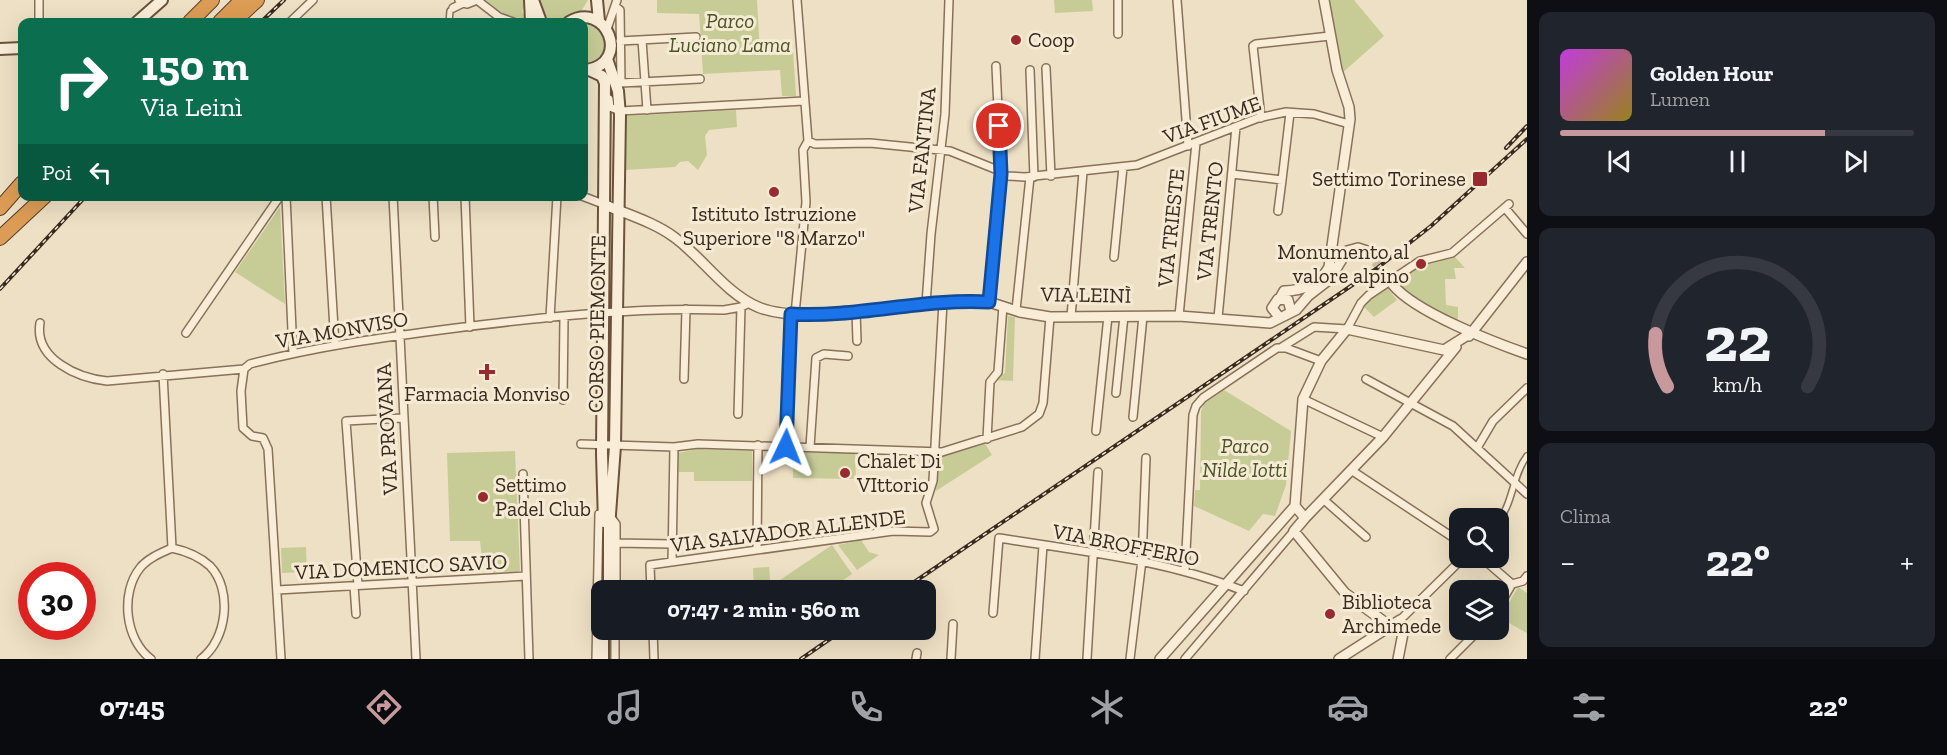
<!DOCTYPE html>
<html lang="it">
<meta charset="utf-8">
<style>
:root{--surface:#171b24;--page:#20242c;--text:#f1f3f6;--muted:#9ea1a6;--line:#363941;--accent:#c8999c}
body{margin:0;font-family:"Zilla Slab",serif;background:var(--page);color:var(--text);height:100vh;display:flex;flex-direction:column;font-size:22px;white-space:nowrap}
*{box-sizing:border-box;margin:0}
p{font-size:20px;color:var(--muted)}
.icon{flex:none;width:33px;height:33px;fill:none;stroke:currentColor;stroke-width:2;stroke-linecap:round;stroke-linejoin:round}
.map{position:relative;flex:1;overflow:hidden}
.drawer{display:flex;flex-direction:column;gap:12px;padding:12px;background:#0d0f14;width:420px}
.drawer>*{flex:none}
.banner{position:absolute;left:18px;top:18px;width:570px;height:183px;border-radius:12px;box-shadow:0 6px 24px #0002;background:#0b6e4f;color:#fff;overflow:hidden}
.controls{position:absolute;left:1449px;top:508px;display:grid;gap:12px}
.controls a{display:grid;place-items:center;width:60px;height:60px;border-radius:12px;background:var(--surface);box-shadow:0 6px 24px #0002;font-size:30px}
.speed{position:absolute;left:18px;top:562px;display:flex;gap:12px;font-size:30px;font-weight:700;text-align:center}
.speed>*{display:grid;place-content:center;width:78px;height:78px;border-radius:50%;background:var(--surface);box-shadow:0 6px 24px #0002;line-height:1}
.speed .limit{border:9px solid #d22;background:#fff;color:#111}
.pin{position:absolute;display:grid;place-items:center;width:51px;height:51px;color:#fff;margin:-26px;border:3px solid #fff;border-radius:50%;box-shadow:0 2px 6px #0007}
.me{position:absolute;width:66px;margin:-33px;rotate:2deg;stroke-linejoin:round;filter:drop-shadow(0 0 4px #0008)}
.turn{display:flex;align-items:center;gap:21px;height:126px;padding:0 24px;font-size:27px}
.turn .icon{width:78px;height:78px;stroke-width:2.5}
.turn b{display:block;font-size:42px;line-height:51px}
.then{display:flex;align-items:center;height:57px;padding:0 24px;background:#0003;gap:12px;font-size:22px}
.big{font-size:45px;font-weight:700;line-height:1.1}
.drawer .tile{flex:1;display:flex;flex-direction:column;justify-content:center;gap:9px;min-width:0;padding:0 21px;border-radius:12px;background:var(--page)}
.drawer .dial{align-items:center;gap:0}
.dial svg{height:156px;overflow:visible;fill:none;stroke:var(--line);stroke-width:7;stroke-linecap:round;text-anchor:middle}
.dial text{fill:var(--text);stroke:none}
.song{display:flex;align-items:center;gap:18px}
.cover{width:72px;height:72px;border-radius:9px;background:linear-gradient(135deg,hsl(290 70% 55%),hsl(50 70% 35%))}
.played{height:6px;border-radius:3px;background:linear-gradient(90deg,var(--accent) 75%,var(--line) 75%)}
.keys{display:flex;justify-content:space-around;direction:ltr}
.heat{display:flex;justify-content:space-between;align-items:center;font-size:33px;direction:ltr}
.trip{position:absolute;left:591px;top:580px;width:345px;height:60px;border-radius:12px;background:var(--surface);box-shadow:0 6px 24px #0002;font-weight:700;line-height:60px;text-align:center}
.tabs{display:flex;height:96px;justify-content:space-around;align-items:center;background:#090b0e;color:var(--muted)}
.tabs .icon{width:42px;height:42px}
.tabs .current{color:var(--accent)}
.tabs b{font-size:27px;color:var(--text)}
main{display:flex;flex:1;min-height:0}
.map>svg:first-child{display:block}
</style>
<main>
<div class="map">
<svg width="1527" height="659" viewBox="0 0 1527 659">
<rect width="100%" height="100%" fill="#eee0c4"/>
<!-- green -->
<path fill="#c7cc97" d="M485 0H526L522 12 529 22C512 22 499 11 485 0Z
M539 0H588L582 10 554 22 545 19Z
M657 0H757L760 53 793 51 796 96H782L780 70 703 74 699 14 657 13Z
M1054 0H1092L1093 11 1055 13Z
M1329 0H1354L1384 36 1341 74Z
M584 23C613 25 614 55 586 65H584Z
M736 110 737 127 709 130 705 136 707 155 698 170 688 161 680 162 675 167 626 170 624 116Z
M280 207 285 304 235 272Z
M1454 256 1465 268H1454L1456 279H1445L1446 305 1458 307V323L1408 293 1397 280 1427 260Z
M1385 285 1397 300 1374 317 1362 305Z
M1008 316 1015 317 1013 381 993 380 1005 373Z
M1224 390 1291 431 1286 485 1275 516 1263 514 1249 531 1194 506 1195 490H1200L1201 411 1204 404Z
M984 442 992 455 936 491 938 456Z
M698 449 752 451V481H694V472H678V453Z
M515 451 520 571 493 573 492 567H483L480 541H450L447 453Z
M793 451 855 452 856 479 793 478Z
M861 540 869 552 879 555 857 570 838 545Z
M832 545 852 574 827 591H788L780 580Z
M306 547 307 572 282 573 281 548Z
M769 567 771 591H754L753 568Z
M1518 587 1527 593V633L1500 618Z"/>
<g fill="none" stroke-linecap="round" stroke-linejoin="round">
<!-- tertiary-tunnel -->
<path stroke="#cabca3" stroke-width="9" stroke-dasharray="9 4.5" stroke-linecap="butt" d="M1367 251 1393 285"/>
<!-- pedestrian casing -->
<g stroke="#88715a" stroke-width="8">
<path id="pedestrian" d="M449 22 450 11
M1498 522C1514 501 1512 476 1527 456"/>
</g>
<!-- minor casing -->
<g stroke="#88715a" stroke-width="10">
<path id="minor" d="M459 0 467 4 477 0
M477 0 499 17 513 22
M1118 0V34
M1177 0 1188 146
M616 7 620 10 621 83 700 79
M453 8 463 3
M39 22V0
M290 22 313 0
M607 29 617 0
M642 40 647 110
M620 41 696 37
M1046 68 1051 176
M1030 70 1034 177
M609 99 610 107 620 111 804 101
M1261 118 1253 46 1256 44 1330 36
M808 141 815 144 870 143 950 151 995 169 1007 176 1025 177 1137 165 1258 118 1286 112 1314 114 1349 124
M1232 174 1282 180 1278 211
M1282 180 1290 113
M286 196 293 353
M326 196 335 345
M393 196 416 659
M433 196 435 237
M465 196 470 327
M582 196 603 204
M1505 208 1527 234
M1114 257 1123 167
M989 302 1001 174 996 66
M926 304 931 234 945 114 949 0
M1016 310 1030 177
M856 311 857 341
M795 314 806 202 803 150 808 141 797 0
M1179 316 1196 143
M1071 317 1083 172
M550 318 557 196
M1218 318 1236 127
M40 323C34 359 78 378 107 381L244 369 250 364C318 346 386 337 456 328 545 317 634 307 724 310L741 307 749 303
M186 333 280 196
M1282 347 1314 327 1347 329 1361 303 1369 295 1420 261 1452 253 1509 204
M244 369 241 391 243 428 252 436 263 438 268 449 281 659
M163 374 172 548
M684 379 686 309
M1366 379 1453 426 1527 494
M1116 393 1124 316
M1303 399 1383 437
M563 400 564 317
M738 414 741 307
M1133 417 1143 316
M1096 431 1108 316
M987 439 990 382 998 372 1003 306
M581 444 674 447 698 444 942 452 1022 427 1039 414 1043 403 1050 317
M786 447 791 314
M810 447 816 358 824 354 848 356
M1477 448 1493 421 1527 388
M1351 470 1460 542
M523 474 529 659
M1323 499 1366 537
M610 516 616 524V591
M616 543 672 544
M757 550 758 445
M1482 558 1512 584 1523 581 1527 576
M672 562 674 447
M1185 571 1193 415 1196 406 1203 398 1277 348H1286L1321 361
M358 585 346 421 402 418
M354 586 356 614
M277 590 526 576
M651 591 650 565 893 531 930 532 934 529 926 503 933 481 943 302
M1498 608 1512 584
M993 613 999 538C1082 551 1165 560 1244 591
M1400 620 1463 558
M653 630 654 659
M151 659C125 640 120 593 140 568 148 558 161 553 172 548 186 551 199 556 210 566 233 590 227 640 201 659
M596 659 599 514
M615 659V630
M916 659 917 653
M951 659 953 624
M1035 659 1043 545
M1087 659 1098 472
M1130 659 1142 560 1146 458
M1185 659 1294 531
M1450 659 1479 630"/>
</g>
<!-- tertiary casing -->
<g stroke="#88715a" stroke-width="12">
<path id="tertiary" d="M603 204C626 214 654 222 674 237 703 258 725 293 758 307 806 327 917 302 973 301L989 302 1020 312 1050 317 1179 316 1270 323 1296 310 1308 296 1330 279 1347 251 1358 248 1367 251
M1393 285C1415 312 1493 342 1527 354
M1280 298 1284 291C1302 291 1320 284 1329 267L1350 119 1349 107 1337 70 1324 0
M1279 317 1272 308 1278 299 1288 300 1291 311
M1469 336 1527 262
M1295 506 1305 518 1294 531 1345 593 1390 626
M1305 518 1383 437 1456 347
M1160 659 1295 506 1303 399 1321 361 1347 329 1444 350 1471 333
M1339 659 1400 620 1404 628 1398 659"/>
</g>
<!-- secondary casing -->
<g stroke="#6a523d" stroke-width="14">
<path id="secondary" d="M530 0 531 22
M533 0 541 22
M597 0 599 21
M137 22 162 0
M569 22C606 0 632 62 587 70
M0 49 22 48
M607 59 618 91 620 115 615 446 609 528V591
M589 70 602 76 605 83 602 454 604 522
M603 659V630"/>
</g>
<!-- motorway casing -->
<g stroke="#56402e" stroke-width="16">
<path id="motorway" d="M190 22 212 0
M220 22 242 0
M233 22 257 0
M0 208 22 183
M0 238 45 196"/>
</g>
<!-- pedestrian -->
<use href="#pedestrian" stroke="#f9edd7" stroke-width="5"/>
<!-- minor -->
<use href="#minor" stroke="#f9edd7" stroke-width="7"/>
<!-- tertiary -->
<use href="#tertiary" stroke="#f9edd7" stroke-width="9"/>
<!-- secondary -->
<use href="#secondary" stroke="#f9edd7" stroke-width="10"/>
<!-- motorway -->
<use href="#motorway" stroke="#dc9c55" stroke-width="14"/>
<!-- rail casing -->
<g stroke="#382a1e" stroke-width="4">
<path id="rail" d="M261 22 284 0
M1506 148 1527 126
M0 289 86 196
M901 591 1376 269 1431 226 1527 139
M801 659 843 630"/>
</g>
<!-- rail -->
<use href="#rail" stroke="#f5ead3" stroke-width="1.5" stroke-dasharray="4.5" stroke-linecap="butt"/>
</g>
<g fill="none" stroke-linecap="round" stroke-linejoin="round">
<!-- route casing -->
<g stroke="#114b97" stroke-width="15">
<path id="route" d="M786 447 791 314C857 318 923 298 989 302L1001 174 999 126"/>
</g>
<!-- route -->
<use href="#route" stroke="#1a73e8" stroke-width="10"/>
</g>
<!-- markers -->
<g fill="#972b2f" stroke="#f5ead3" stroke-width="2">
<circle cx="1016" cy="40" r="6"/>
<rect x="1472" y="171" width="16" height="16" rx="3"/>
<circle cx="774" cy="192" r="6"/>
<circle cx="1421" cy="264" r="6"/>
<path d="M484 363h6v6h6v6h-6v6h-6v-6h-6v-6h6z"/>
<circle cx="845" cy="473" r="6"/>
<circle cx="483" cy="497" r="6"/>
<circle cx="1330" cy="614" r="6"/>
</g>
<g text-anchor="middle" stroke-width="6" stroke-linejoin="round" paint-order="stroke">
<!-- park labels -->
<g font-size="21" font-style="italic" fill="#4a5425" stroke="#f5ead3">
<text x="730" y="28">Parco<tspan x="730" dy="24">Luciano Lama</tspan></text>
<text x="1245" y="453">Parco<tspan x="1245" dy="24">Nilde Iotti</tspan></text>
</g>
<!-- poi labels -->
<g font-size="21" fill="#382a1e" stroke="#f5ead3" text-anchor="start">
<text x="1028" y="47">Coop</text>
<text x="1466" y="186" text-anchor="end">Settimo Torinese</text>
<text x="774" y="221" text-anchor="middle">Istituto Istruzione<tspan x="774" dy="24">Superiore "8 Marzo"</tspan></text>
<text x="1409" y="259" text-anchor="end">Monumento al<tspan x="1409" dy="24">valore alpino</tspan></text>
<text x="487" y="401" text-anchor="middle">Farmacia Monviso</text>
<text x="857" y="468">Chalet Di<tspan x="857" dy="24">VIttorio</tspan></text>
<text x="495" y="492">Settimo<tspan x="495" dy="24">Padel Club</tspan></text>
<text x="1342" y="609">Biblioteca<tspan x="1342" dy="24">Archimede</tspan></text>
</g>
<!-- street labels -->
<g font-size="21" fill="#382a1e" stroke="#f5ead3">
<text transform="translate(1212 120) rotate(-20)" y="7">VIA FIUME</text>
<text transform="translate(922 150) rotate(-84)" y="7">VIA FANTINA</text>
<text transform="translate(1210 221) rotate(-84)" y="7">VIA TRENTO</text>
<text transform="translate(1171 228) rotate(-84)" y="7">VIA TRIESTE</text>
<text transform="translate(1086 295) rotate(1)" y="7">VIA LEINÌ</text>
<text transform="translate(597 324) rotate(-89)" y="7">CORSO PIEMONTE</text>
<text transform="translate(342 330) rotate(-10)" y="7">VIA MONVISO</text>
<text transform="translate(387 429) rotate(-93)" y="7">VIA PROVANA</text>
<text transform="translate(788 531) rotate(-7)" y="7">VIA SALVADOR ALLENDE</text>
<text transform="translate(1126 545) rotate(11)" y="7">VIA BROFFERIO</text>
<text transform="translate(401 567) rotate(-3)" y="7">VIA DOMENICO SAVIO</text>
</g>
</g>
</svg>
<div class="controls">
<a><svg class="icon" aria-label="search" viewBox="0 0 24 24"><circle cx="10" cy="10" r="6"/><path d="M15 15l6 6"/></svg></a>
<a><svg class="icon" aria-label="layers" viewBox="0 0 24 24"><path d="M12 4l9 5-9 5-9-5zM3 14l9 5 9-5"/></svg></a>
</div>
<div class="speed"><div class="limit">30</div></div>
<div class="pin" style="left:999px;top:126px;background:#d93025"><svg class="icon" aria-label="arrive" viewBox="0 0 24 24"><path d="M6 21V4h12l-3 4 3 4H6"/></svg></div>
<svg class="me" style="left:786px;top:447px" viewBox="-20 -20 40 40"><path d="M0-17L14 15 0 8-14 15z" fill="#1a73e8" stroke="#fff" stroke-width="4"/></svg>
<div class="trip">07:47 · 2 min · 560 m</div>
<div class="banner">
<div class="turn"><svg class="icon" aria-label="right" viewBox="0 0 24 24"><path d="M7 20v-9h11M14 6l5 5-5 5"/></svg><div><b>150 m</b>Via Leinì</div></div>
<div class="then">Poi<svg class="icon" aria-label="left" viewBox="0 0 24 24"><path d="M17 20v-9H6M10 6l-5 5 5 5"/></svg></div>
</div>
</div>
<section class="drawer">
<div class="tile">
<div class="song"><i class="cover"></i><div><b>Golden Hour</b><p>Lumen</p></div></div>
<div class="played"></div>
<div class="keys"><svg class="icon" aria-label="previous" viewBox="0 0 24 24"><path d="M18 5L8 12l10 7zM5 5v14"/></svg><svg class="icon" aria-label="pause" viewBox="0 0 24 24"><path d="M8 5v14M16 5v14"/></svg><svg class="icon" aria-label="next" viewBox="0 0 24 24"><path d="M6 5l10 7-10 7zM19 5v14"/></svg></div>
</div>
<div class="tile dial"><svg viewBox="0 0 100 80">
<path d="M14 69A42 42 0 1 1 86 69"/>
<path d="M14 69A42 42 0 0 1 8 42" stroke="#c8999c"/>
<text x="50" y="56" font-size="32" font-weight="700">22</text>
<text x="50" y="72" font-size="11">km/h</text>
</svg></div>
<div class="tile"><p>Clima</p>
<div class="heat"><a>−</a><b class="big">22°</b><a>+</a></div>
</div>
</section>
</main>
<nav class="tabs">
<b>07:45</b>
<svg class="icon current" aria-label="directions" viewBox="0 0 24 24"><path d="M12 3l9 9-9 9-9-9zM9 14v-3h6M13 9l2 2-2 2"/></svg>
<svg class="icon" aria-label="music" viewBox="0 0 24 24"><path d="M9 18V5l10-2v13"/><circle cx="6" cy="18" r="3"/><circle cx="16" cy="16" r="3"/></svg>
<svg class="icon" aria-label="phone" viewBox="0 0 24 24"><path d="M5 4h4l2 5-3 2q2 4 5 5l2-3 5 2v4C11 20 4 13 5 4z"/></svg>
<svg class="icon" aria-label="climate" viewBox="0 0 24 24"><path d="M12 3v18M4 7l16 10M4 17L20 7"/></svg>
<svg class="icon" aria-label="car" viewBox="0 0 24 24"><path d="M5 17H2v-5l4-1 3-4h7l3 4 3 1v5h-3M9 17h6M6 11h13"/><circle cx="7" cy="17" r="2"/><circle cx="17" cy="17" r="2"/></svg>
<svg class="icon" aria-label="filters" viewBox="0 0 24 24"><path d="M4 7h16M4 17h16"/><circle cx="9" cy="7" r="2"/><circle cx="15" cy="17" r="2"/></svg>
<b>22°</b>
</nav>
